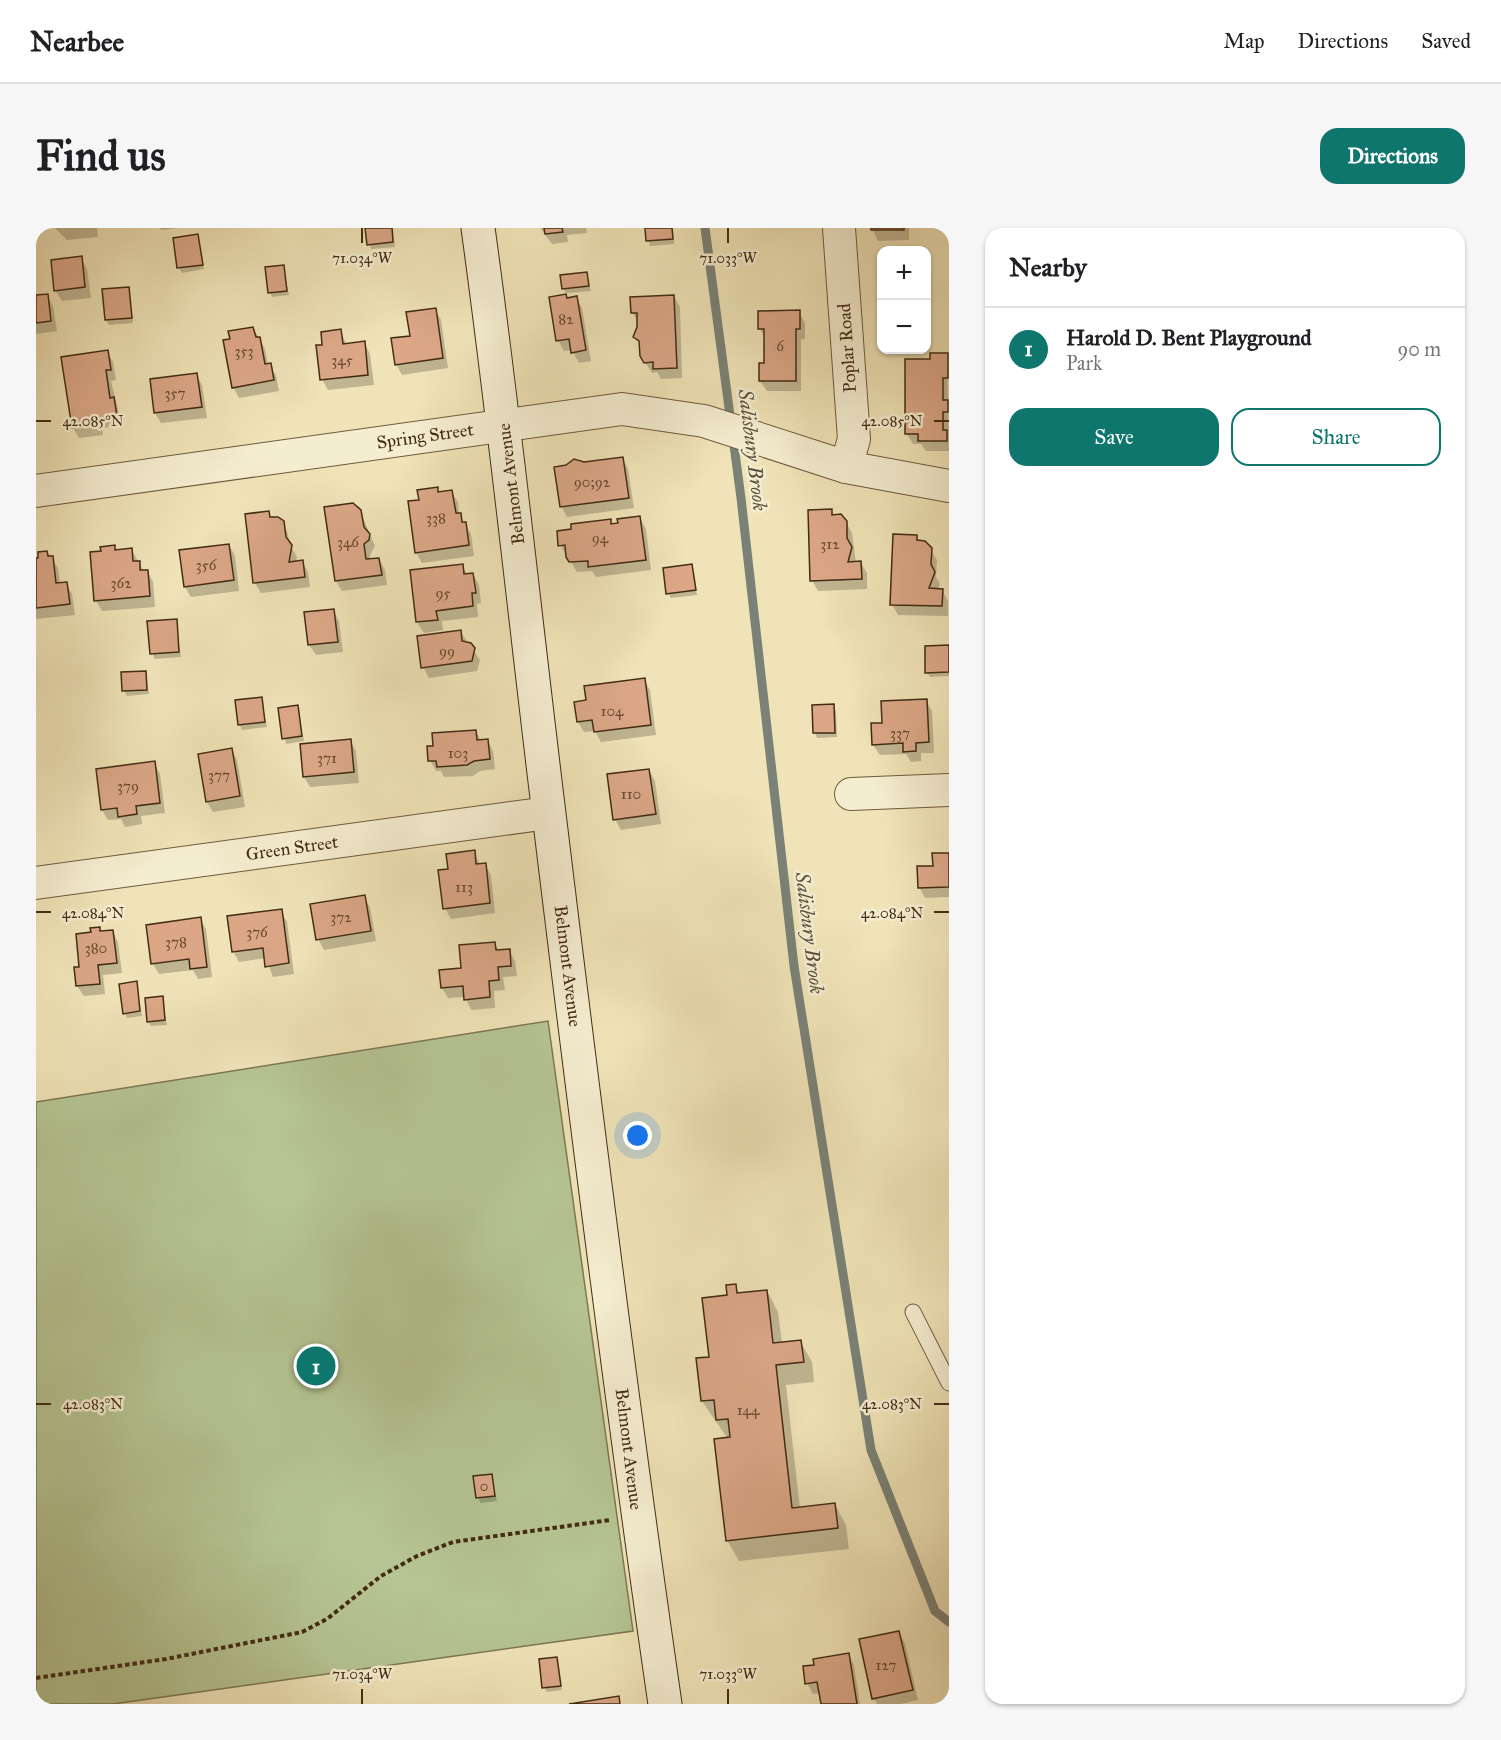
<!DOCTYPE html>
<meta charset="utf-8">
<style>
:root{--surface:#fff;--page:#f6f6f6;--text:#202124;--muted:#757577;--line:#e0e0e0;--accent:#0f766e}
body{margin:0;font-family:"IM FELL Great Primer",serif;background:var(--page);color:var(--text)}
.controls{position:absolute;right:18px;top:18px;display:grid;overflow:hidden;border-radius:12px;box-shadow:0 2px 4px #0004}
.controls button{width:54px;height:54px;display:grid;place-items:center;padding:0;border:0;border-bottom:2px solid var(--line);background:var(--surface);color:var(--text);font:30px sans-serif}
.you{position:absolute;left:602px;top:908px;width:21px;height:21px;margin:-15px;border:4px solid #fff;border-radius:50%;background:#1a73e8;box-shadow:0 0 0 9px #1a73e833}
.badge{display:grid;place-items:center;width:39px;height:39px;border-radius:50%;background:var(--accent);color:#fff;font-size:20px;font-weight:700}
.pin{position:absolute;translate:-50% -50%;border:3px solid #fff;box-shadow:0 2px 6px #0006}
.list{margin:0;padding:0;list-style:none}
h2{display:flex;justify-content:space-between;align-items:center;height:78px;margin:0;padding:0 24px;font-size:26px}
h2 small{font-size:20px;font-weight:400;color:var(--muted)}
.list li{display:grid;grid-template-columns:39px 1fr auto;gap:18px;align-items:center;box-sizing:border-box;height:84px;padding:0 24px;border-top:2px solid var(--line)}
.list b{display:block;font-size:22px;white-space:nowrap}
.list p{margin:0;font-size:20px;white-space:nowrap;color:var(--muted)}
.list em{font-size:20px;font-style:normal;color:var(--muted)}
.actions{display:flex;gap:12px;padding:18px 24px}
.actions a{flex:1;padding:14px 0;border:2px solid var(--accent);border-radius:18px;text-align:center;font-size:21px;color:var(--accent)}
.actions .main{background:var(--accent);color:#fff}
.map{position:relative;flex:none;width:913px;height:1476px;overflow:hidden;border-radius:18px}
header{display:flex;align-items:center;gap:36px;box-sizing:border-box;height:84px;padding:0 30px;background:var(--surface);border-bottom:2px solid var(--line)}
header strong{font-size:28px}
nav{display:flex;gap:33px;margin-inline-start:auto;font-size:21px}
.intro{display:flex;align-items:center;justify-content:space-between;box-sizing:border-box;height:144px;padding:0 36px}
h1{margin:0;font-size:42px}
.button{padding:15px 27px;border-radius:18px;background:var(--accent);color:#fff;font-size:21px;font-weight:700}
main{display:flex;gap:36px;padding:0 36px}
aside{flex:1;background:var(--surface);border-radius:18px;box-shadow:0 2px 4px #0004}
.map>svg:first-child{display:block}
.green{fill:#b5c492;stroke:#7c7852;stroke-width:1.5}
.shadow{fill:#0003}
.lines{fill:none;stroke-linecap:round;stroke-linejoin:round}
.stream{stroke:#7a8277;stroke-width:9}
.building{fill:#dba787;stroke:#432c13;stroke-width:1.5}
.lane-casing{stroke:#6e5a3c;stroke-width:17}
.street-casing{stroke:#6e5a3c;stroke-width:34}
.secondary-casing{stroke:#432c13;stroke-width:35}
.path{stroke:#432c13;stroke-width:4;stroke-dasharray:4.5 3;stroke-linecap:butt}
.lane{stroke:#f5edd0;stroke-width:15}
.street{stroke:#f5edd0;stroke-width:32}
.secondary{stroke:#f5edd0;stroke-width:33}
.ticks{fill:none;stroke:#432c13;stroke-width:2}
.labels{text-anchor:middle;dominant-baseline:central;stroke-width:5;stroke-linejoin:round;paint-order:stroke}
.number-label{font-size:15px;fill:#694b30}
.street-label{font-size:18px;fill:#432c13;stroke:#f5edd0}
.water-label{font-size:20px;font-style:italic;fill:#5a503d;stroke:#f5edd0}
.ticks-label{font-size:15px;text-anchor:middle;fill:#432c13;stroke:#f5edd0;stroke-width:5;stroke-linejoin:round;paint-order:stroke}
</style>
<header>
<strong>Nearbee</strong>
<nav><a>Map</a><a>Directions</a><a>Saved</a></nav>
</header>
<div class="intro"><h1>Find us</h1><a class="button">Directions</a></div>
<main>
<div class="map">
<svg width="913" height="1476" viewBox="0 0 913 1476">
<rect width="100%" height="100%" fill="#efe3b7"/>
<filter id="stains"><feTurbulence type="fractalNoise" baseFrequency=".00333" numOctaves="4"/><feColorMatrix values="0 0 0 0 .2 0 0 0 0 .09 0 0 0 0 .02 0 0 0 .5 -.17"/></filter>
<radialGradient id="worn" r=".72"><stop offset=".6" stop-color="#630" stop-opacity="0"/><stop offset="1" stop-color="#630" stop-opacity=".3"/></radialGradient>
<path class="green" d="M512 793 597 1403 77 1476H0V874Z"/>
<g class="shadow">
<path d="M19 0H65H61L62 9 31 12Z"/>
<path d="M124 0H142L125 2Z"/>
<path d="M331 0H357L359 19 335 21Z"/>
<path d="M504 0H550L551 5 531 7 532 14 516 16Z"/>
<path d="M610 0H637L638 16 614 18Z"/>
<path d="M836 0H873V12L842 13Z"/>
<path d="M161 8 168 41 146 45 143 40Z"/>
<path d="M45 30 51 41 55 70 26 73 19 62Z"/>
<path d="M247 38 253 67 236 69 234 64Z"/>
<path d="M550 45 555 63 530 65 527 60Z"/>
<path d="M93 61 97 95 73 97 70 92Z"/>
<path d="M11 67 17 78 21 103 0 106V69Z"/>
<path d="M638 68 644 79 646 150 625 151 621 144 616 145 605 128V119L599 108 603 96 596 84Z"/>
<path d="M540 70 546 80 555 133 543 135 536 122 528 123 522 112 532 72Z"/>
<path d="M399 81 405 92 412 140 366 147 360 136 376 109Z"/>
<path d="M763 84 769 95V111H765V163H731L724 153 730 137V111L724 101Z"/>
<path d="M217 100 229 121 232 137 240 147 243 163 203 170 197 159Z"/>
<path d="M304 103 311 117 328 115 334 126 338 157 292 162 286 151 288 118Z"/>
<path d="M71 123 77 134 80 152 75 153 86 198 66 200 67 207 43 210 37 200 27 130Z"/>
<path d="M911 126 913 223H890L885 216H877L870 205Z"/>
<path d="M160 146 166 157 171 190 125 195 119 185Z"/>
<path d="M586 230 592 241 598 280 531 289 525 278 531 239Z"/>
<path d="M401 261 403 266 415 264 422 274 423 287 435 306 438 328 386 335 380 324Z"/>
<path d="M795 282 799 288 810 294 816 305 820 335H825L831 345V361L782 363 776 352Z"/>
<path d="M324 283 339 318 334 327V332L343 331 349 342 351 357 306 363 300 353Z"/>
<path d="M232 285 236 291 244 292 251 303 254 317 261 329 260 334H266L272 344 274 359 225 365 219 355Z"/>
<path d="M604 290 610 301 615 342 560 349 556 343 541 344 524 317 574 292 577 297Z"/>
<path d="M880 308 884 314 894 321 901 332 900 349 904 356 902 362H906L912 373V388L862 387 856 376Z"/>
<path d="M193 317 199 328 203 363 155 369 149 359Z"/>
<path d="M78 319 81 323 96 322 108 344 111 343 117 354 119 379 66 383 60 373 56 326Z"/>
<path d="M11 324 22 340 24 356 30 355 36 366 39 387 0 391V331Z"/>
<path d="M426 338 432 347 437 346 443 357 445 375 441 376 442 389 406 393 407 402 388 405 381 394 375 344Z"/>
<path d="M655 338 661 367 635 370 632 365Z"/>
<path d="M297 382 303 393 307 424 280 427 273 417Z"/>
<path d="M140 393 145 429 118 431 113 395Z"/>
<path d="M424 403 444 432 441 443 393 450 387 439Z"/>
<path d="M913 419V448L894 449 891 444Z"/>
<path d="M109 444 113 466 91 468 88 463Z"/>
<path d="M608 452 614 462 620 507 565 514 559 503 548 504 542 494 552 473Z"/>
<path d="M225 471 231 499 206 502 204 497Z"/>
<path d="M890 472 896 483 898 525H885V533L875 534 870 526 844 527 837 517 848 496Z"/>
<path d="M797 478 800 483 801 509 781 510 779 505 778 479Z"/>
<path d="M261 479 268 513 250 516 243 482Z"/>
<path d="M440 503 445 513 451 512 457 523 459 541 444 543 437 548 408 549 405 543H400L394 532Z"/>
<path d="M314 512 320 523 323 555 274 559 268 549Z"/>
<path d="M195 521 201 532 209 579 177 584 171 574Z"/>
<path d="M118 535 124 546 129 585 105 588 106 596 89 599 85 591 72 592 66 582Z"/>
<path d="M613 542 619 553 625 596 585 602 579 591Z"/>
<path d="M438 624 444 637H449L455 647 459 685 415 691 409 680 414 642Z"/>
<path d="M913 626V669L889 670 883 659 898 639Z"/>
<path d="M328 669 334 679 340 713 288 722 282 711Z"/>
<path d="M245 683 251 694 258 746 237 749 230 730 203 734 197 723Z"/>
<path d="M164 691 170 701 176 749 162 751 157 742 123 746 117 736 112 698Z"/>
<path d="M63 701 65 704 76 703 82 714 86 745 67 747 69 766 48 768 41 758 45 740 56 706Z"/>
<path d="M459 716 463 723 473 722 479 733 481 748 467 749 469 762 458 763 459 780 435 782 429 769 412 770 406 760Z"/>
<path d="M100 755 106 788 91 790 89 785Z"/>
<path d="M126 770 131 797 115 798 112 793Z"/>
<path d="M699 1058 704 1066 731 1063 742 1084 746 1115 764 1113 776 1134 778 1154 750 1157 764 1281 799 1277 810 1297 813 1321 703 1333 691 1312 692 1211 666 1173 674 1130 693 1068Z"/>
<path d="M455 1248 461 1273 444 1275 439 1250Z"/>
<path d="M863 1404 869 1415 882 1472 865 1476H841L837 1470Z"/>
<path d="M812 1426 818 1437 824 1476H786L784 1465 777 1466 771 1455 780 1438Z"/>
<path d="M520 1430 526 1462 511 1464 508 1459Z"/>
</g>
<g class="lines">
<path class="stream" d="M669 0 705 270 758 738 835 1222 899 1383 913 1394"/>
</g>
<g class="building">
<path d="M329 0H356L357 14 331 17Z"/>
<path d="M508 0H526L527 4 509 6Z"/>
<path d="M609 0H636L637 11 610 13Z"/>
<rect x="835" y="0" width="33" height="2"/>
<path d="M162 6 167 37 141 40 137 10Z"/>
<path d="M46 28 49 59 18 63 15 32Z"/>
<path d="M248 37 251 63 232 65 229 39Z"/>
<path d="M551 44 553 58 526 61 524 47Z"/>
<path d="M93 59 96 90 69 92 66 61Z"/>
<path d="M12 66 15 93 0 95V67Z"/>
<path d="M530 66 531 70 541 68 550 122 535 125 533 111 520 113 513 69Z"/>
<path d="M638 67 641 140 617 141V134L608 135 604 128 603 113 597 109 601 99V85H595L594 69Z"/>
<path d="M400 80 407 130 359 137 355 110 374 108 370 84Z"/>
<path d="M764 82V101H760V153H723V135H728V101H722V83Z"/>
<path d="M217 99 220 109H224L229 136 235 135 238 152 196 160 187 112 194 111 192 103Z"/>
<path d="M305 101 307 116 329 113 332 147 284 152 280 117H286L285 104Z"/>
<path d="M72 122 75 142H70L74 170 78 169 81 188 61 190 62 196 36 200 25 129Z"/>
<path d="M894 125H912V150H907V172H912V184H907V202H911V213H882V206H869V131H894Z"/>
<path d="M161 145 166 179 118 185 114 151Z"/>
<path d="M587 229 593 270 524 279 518 239 530 237 538 231 548 234Z"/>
<path d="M402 259V264L416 262 420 285H425L426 294H430L433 317 379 325 372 273 383 272 381 262Z"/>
<path d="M317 275 325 282 328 299 334 306 333 312 328 316 330 331 343 330 346 347 299 353 288 279Z"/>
<path d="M796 281V287L805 286 811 293V310L816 319 812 334 825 333 826 351 774 353 772 282Z"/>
<path d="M233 283 234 289H242L248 293 250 309 256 317 253 334 267 332 269 349 217 355 209 286Z"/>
<path d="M604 288 610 332 552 339V333L533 334 530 329 529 317 522 318 521 303 535 301V296L575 291V296L582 295 581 291Z"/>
<path d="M857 306 881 307V312L889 313 896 320 895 336 899 344 893 360 907 361 906 378 854 377Z"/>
<path d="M193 316 198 352 148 359 143 322Z"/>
<path d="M79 317V322L96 320 97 333H104V342H112L114 368 58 373 54 324 65 323 64 319Z"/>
<path d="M11 323 12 328H17L20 355 31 354 34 376 0 380V330H2V324Z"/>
<path d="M427 336 428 346 437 345 440 365H436L437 378 400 383 402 392 380 394 374 342Z"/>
<path d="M656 336 660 362 630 366 627 340Z"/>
<path d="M298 381 302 414 272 417 268 384Z"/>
<path d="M141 391 143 424 114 426 111 393Z"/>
<path d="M425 402 426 413 435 415 439 420 436 433 385 440 381 408Z"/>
<path d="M913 417V444L889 445V418Z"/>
<path d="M110 443 111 462 86 463 85 444Z"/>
<path d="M609 450 615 497 558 504 556 492 541 494 538 474 550 472 548 458Z"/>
<path d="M226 469 229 494 202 497 199 472Z"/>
<path d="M891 471 893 514 880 515V523L867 524V515L836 517 835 495H846L845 473Z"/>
<path d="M798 476 799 505H777L776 477Z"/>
<path d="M262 477 266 508 246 511 242 480Z"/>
<path d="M440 502 441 512 452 511 454 531 438 533 431 537 401 539 400 533H392L391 518H397L396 505Z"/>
<path d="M315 511 318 544 267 549 264 516Z"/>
<path d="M196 520 204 568 170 574 162 526Z"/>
<path d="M119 533 124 575 100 578 101 586 82 589 81 580 65 582 60 541Z"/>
<path d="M613 541 620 586 577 592 571 546Z"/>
<path d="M439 622 440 636 450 635 454 675 407 681 402 642 412 641 410 626Z"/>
<path d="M896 625H913V659L882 660 881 638H897Z"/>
<path d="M329 667 335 703 280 712 274 676Z"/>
<path d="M246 681 253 735 229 739 227 720 196 724 191 688Z"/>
<path d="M165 689 171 739 154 741 153 731 115 736 110 697Z"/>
<path d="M64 699V703L77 702 81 735 62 737 64 756 40 758 38 739H43L40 706 55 704 54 700Z"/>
<path d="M459 714 460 722 474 721 475 738 462 739 463 752 453 753 454 769 428 772 427 758 405 760 403 742 425 740 423 717Z"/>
<path d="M101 753 104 783 87 786 83 756Z"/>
<path d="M127 768 129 792 111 794 109 770Z"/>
<path d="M700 1056 701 1065 731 1062 737 1115 765 1112 768 1134 740 1137 756 1280 799 1275 802 1300 690 1313 678 1211 694 1209 692 1191 680 1192 678 1172 665 1173 660 1130 673 1129 666 1070 691 1067 690 1057Z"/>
<path d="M456 1246 459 1268 440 1270 437 1248Z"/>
<path d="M863 1403 877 1462 836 1471 823 1411Z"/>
<path d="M813 1425 821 1476H785L781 1454 769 1456 767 1438 778 1437 777 1431Z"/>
<path d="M521 1429 525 1458 506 1460 503 1431Z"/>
<path d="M583 1468 584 1476H533Z"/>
</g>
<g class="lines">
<defs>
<path id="lane" d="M877 1084 913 1155"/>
<g id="street">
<path d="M803 0 818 211 810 239"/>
<path d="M0 263 586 181 668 193 810 239 913 258"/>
<path d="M815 566 913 562"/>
<path d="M0 655 512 585"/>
</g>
<path id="secondary" d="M442 0C469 195 489 391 513 586 549 883 586 1180 629 1476"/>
</defs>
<use href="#lane" class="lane-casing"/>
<use href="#street" class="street-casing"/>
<use href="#secondary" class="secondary-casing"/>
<path class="path" d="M0 1450 130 1431 266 1404 291 1391 345 1348 381 1328 417 1314 574 1292"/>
<use href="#lane" class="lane"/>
<use href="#street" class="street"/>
<use href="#secondary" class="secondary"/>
</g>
<path class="ticks" d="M326 0V15M692 0V15M0 193H15M898 193H913M0 684H15M898 684H913M0 1176H15M898 1176H913M326 1461V1476M692 1461V1476"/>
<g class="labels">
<g class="number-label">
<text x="530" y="91">82</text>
<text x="744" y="118">6</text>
<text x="208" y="123">353</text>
<text x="306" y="132">345</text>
<text x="139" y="165">357</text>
<text x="556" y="254">90;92</text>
<text x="400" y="290">338</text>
<text x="564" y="310">94</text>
<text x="312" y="314">346</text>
<text x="794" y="316">312</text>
<text x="170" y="337">356</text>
<text x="85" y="355">362</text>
<text x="407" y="365">95</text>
<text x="411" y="423">99</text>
<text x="576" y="483">104</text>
<text x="864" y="505">337</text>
<text x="422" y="525">103</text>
<text x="291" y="530">371</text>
<text x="183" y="547">377</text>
<text x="92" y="558">379</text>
<text x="595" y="566">110</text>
<text x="428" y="659">113</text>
<text x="305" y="689">372</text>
<text x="221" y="704">376</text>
<text x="140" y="714">378</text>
<text x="60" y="720">380</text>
<text x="712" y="1182">144</text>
<text x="448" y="1258">0</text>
<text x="850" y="1437">127</text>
</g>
<g class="street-label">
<text transform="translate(811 120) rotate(-94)">Poplar Road</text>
<text transform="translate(389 208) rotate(-8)">Spring Street</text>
<text transform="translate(475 256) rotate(-97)">Belmont Avenue</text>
<text transform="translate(256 620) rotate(-8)">Green Street</text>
<text transform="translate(532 738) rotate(83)">Belmont Avenue</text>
<text transform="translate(593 1221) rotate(83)">Belmont Avenue</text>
</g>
<g class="water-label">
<text transform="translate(717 222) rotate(83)">Salisbury Brook</text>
<text transform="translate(774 705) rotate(83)">Salisbury Brook</text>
</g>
</g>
<g class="ticks-label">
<text x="326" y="35">71.034°W</text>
<text x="692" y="35">71.033°W</text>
<text x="57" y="198">42.085°N</text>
<text x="856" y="198">42.085°N</text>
<text x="57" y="690">42.084°N</text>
<text x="856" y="690">42.084°N</text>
<text x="57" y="1181">42.083°N</text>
<text x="856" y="1181">42.083°N</text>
<text x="326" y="1451">71.034°W</text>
<text x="692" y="1451">71.033°W</text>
</g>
<rect width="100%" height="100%" filter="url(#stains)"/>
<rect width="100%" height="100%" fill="url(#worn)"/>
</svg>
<div class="controls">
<button>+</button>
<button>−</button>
</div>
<div class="you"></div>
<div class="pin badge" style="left:280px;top:1138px">1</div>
</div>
<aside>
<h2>Nearby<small></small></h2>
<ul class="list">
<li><span class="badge">1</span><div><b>Harold D. Bent Playground</b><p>Park</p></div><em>90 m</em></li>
</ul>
<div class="actions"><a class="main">Save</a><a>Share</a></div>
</aside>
</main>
